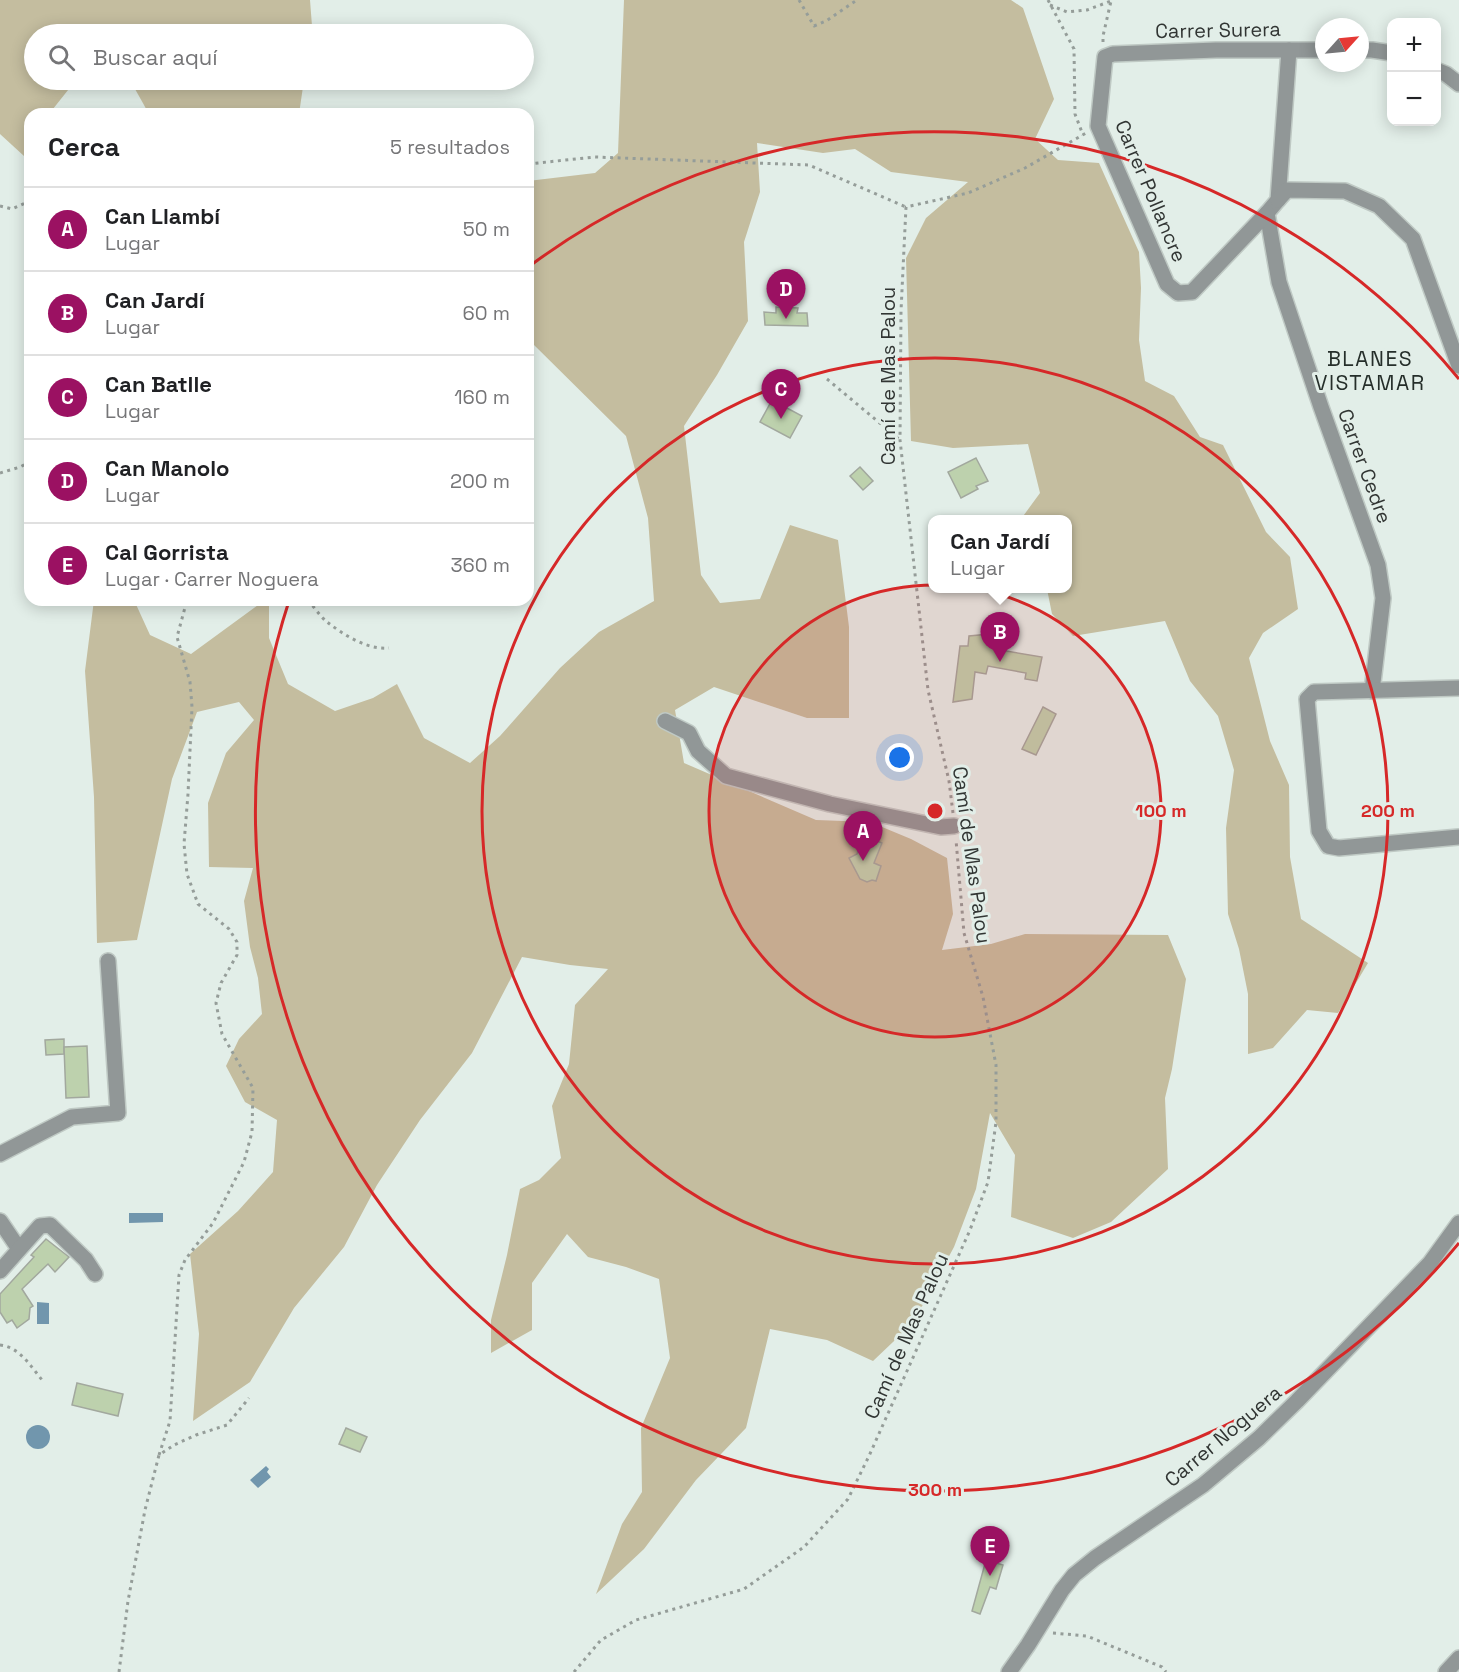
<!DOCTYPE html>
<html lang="es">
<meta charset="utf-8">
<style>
:root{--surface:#fff;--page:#f6f6f6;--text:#202124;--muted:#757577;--line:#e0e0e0;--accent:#9b1162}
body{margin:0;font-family:"Space Grotesk",sans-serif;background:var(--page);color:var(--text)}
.controls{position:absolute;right:18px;top:18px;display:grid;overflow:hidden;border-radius:12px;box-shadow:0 3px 15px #0003}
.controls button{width:54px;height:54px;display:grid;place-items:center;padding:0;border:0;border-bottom:2px solid var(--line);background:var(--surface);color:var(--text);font:30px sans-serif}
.compass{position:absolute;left:1315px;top:18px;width:54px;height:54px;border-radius:50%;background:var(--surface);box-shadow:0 3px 15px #0003;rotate:63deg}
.you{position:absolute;left:900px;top:758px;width:21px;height:21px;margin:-15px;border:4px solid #fff;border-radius:50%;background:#1a73e8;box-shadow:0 0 0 9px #1a73e833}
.badge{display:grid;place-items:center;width:39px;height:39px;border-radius:50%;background:var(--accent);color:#fff;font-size:20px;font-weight:700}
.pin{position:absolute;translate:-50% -50px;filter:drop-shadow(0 2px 3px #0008)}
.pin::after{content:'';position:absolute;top:32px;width:21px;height:18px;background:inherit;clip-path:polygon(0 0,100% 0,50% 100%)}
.popup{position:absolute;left:928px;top:515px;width:144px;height:78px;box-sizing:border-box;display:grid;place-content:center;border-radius:12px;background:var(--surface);filter:drop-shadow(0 2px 4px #0005);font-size:20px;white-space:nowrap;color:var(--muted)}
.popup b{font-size:22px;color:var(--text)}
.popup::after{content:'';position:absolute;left:50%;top:100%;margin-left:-12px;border:12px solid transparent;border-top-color:var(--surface)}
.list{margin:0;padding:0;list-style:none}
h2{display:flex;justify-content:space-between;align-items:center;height:78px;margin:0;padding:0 24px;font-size:26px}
h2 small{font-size:20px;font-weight:400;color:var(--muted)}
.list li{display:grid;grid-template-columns:39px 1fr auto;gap:18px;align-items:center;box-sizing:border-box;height:84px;padding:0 24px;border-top:2px solid var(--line)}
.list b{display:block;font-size:22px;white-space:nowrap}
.list p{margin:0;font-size:20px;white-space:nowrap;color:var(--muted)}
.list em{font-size:20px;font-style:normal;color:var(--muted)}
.icon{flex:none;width:33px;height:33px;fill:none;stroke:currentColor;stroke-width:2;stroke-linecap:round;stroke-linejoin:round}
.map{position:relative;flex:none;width:1459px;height:1672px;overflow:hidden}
.search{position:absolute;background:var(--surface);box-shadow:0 3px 15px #0003;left:24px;top:24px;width:510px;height:66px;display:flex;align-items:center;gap:15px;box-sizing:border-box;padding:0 21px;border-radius:33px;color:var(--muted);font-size:22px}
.panel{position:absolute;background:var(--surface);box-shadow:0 3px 15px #0003;left:24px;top:108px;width:510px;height:498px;border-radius:18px}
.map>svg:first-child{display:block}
.green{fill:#c4bd9f}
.water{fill:#7196ad}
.building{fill:#bdd1ad;stroke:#a2a89e;stroke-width:1.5}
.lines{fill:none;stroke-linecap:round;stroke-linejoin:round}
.minor-casing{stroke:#bfc9c4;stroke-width:18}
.path{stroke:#959d99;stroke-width:3;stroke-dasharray:3 4.5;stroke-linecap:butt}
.minor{stroke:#919797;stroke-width:15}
.ring{fill:none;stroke:#d62828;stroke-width:3}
.labels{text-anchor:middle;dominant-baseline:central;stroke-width:6;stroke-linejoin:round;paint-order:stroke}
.street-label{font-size:20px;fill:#313533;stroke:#e2eee8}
.neighbourhood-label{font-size:21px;letter-spacing:1.5px;fill:#252e2a;stroke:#e2eee8}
.centre{fill:#d62828;stroke:#e2eee8;stroke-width:3}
.ring-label{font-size:18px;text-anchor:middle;font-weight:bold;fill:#d62828;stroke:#e2eee8;stroke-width:6;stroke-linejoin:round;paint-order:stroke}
</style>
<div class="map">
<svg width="1459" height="1672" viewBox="0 0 1459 1672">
<rect width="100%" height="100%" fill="#e2eee8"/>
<g class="green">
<path d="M0 0H310L312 26 310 34H105L99 26 96 34H34V80H76L49 114H30V144L24 156 0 134Z"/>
<path d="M624 0H1011L1023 8 1054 99 1035 139 1058 160 1099 163 1139 252 1141 288 1139 340 1145 381 1174 396 1200 437 1223 445 1266 532 1290 557 1298 609 1263 633 1249 658 1270 741 1289 785 1290 857 1301 919 1368 963 1338 1013 1307 1010 1273 1048 1248 1054V994L1239 949 1228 914 1226 828 1234 770 1218 716 1190 681 1165 621 1073 636 1052 614 1047 589 1068 588V520L1021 519 1040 493 1028 444 953 448 911 441 906 258 926 218 968 182 891 172 855 149 823 153 757 143 760 192 744 242 748 321 717 375 684 426 701 575 720 603 760 599 790 525 838 540 849 627V718H807L714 687 675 710 684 763 816 820 870 822 911 839 947 858 953 914 942 950 991 944 1025 934 1168 935 1186 979 1172 1069 1165 1098 1168 1169 1111 1222 1073 1238 1011 1217 1015 1155 990 1113 976 1189 954 1247 913 1323 873 1361 827 1340 770 1329 746 1428 696 1480 644 1549 596 1594 622 1524 642 1492 641 1428 670 1358 659 1279 626 1267 588 1257 567 1234 532 1283V1330L491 1353V1320L507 1255 520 1189 539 1180 561 1158 552 1106 569 1064 575 1005 608 969 570 965 522 957 472 1053 420 1120 377 1185 344 1247 294 1308 250 1382 193 1421 199 1334 190 1254 238 1211 273 1172 277 1120 245 1102 226 1066 239 1039 262 1014 258 978 250 947 244 901 253 868 209 867 208 803 226 753 254 720 239 702 197 712 172 779 137 940 97 943 94 797 85 671 94 600H134L150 635 191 654 265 600H269V638L288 684 335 711 373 698 397 684 424 738 470 763 500 736 560 668 599 632 654 601 648 518 626 436 533 344 528 336V181L595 173 618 153Z"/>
<path d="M130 80H304L299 114H149Z"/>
</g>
<g class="water">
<path d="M129 1213H163V1222L129 1223Z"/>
<path d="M37 1302 49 1303V1324H37Z"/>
<circle cx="38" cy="1437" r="12"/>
<path d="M266 1466 269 1469 267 1472 271 1477 258 1488 250 1480Z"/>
</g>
<g class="building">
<path d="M776 307 798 308 797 313H807L808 326 765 325 764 312 776 313Z"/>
<path d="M772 400 802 416 790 438 760 422Z"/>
<path d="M976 458 988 481 976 486 978 489 961 498 948 472Z"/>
<path d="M860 467 873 481 863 490 850 476Z"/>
<path d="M1010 632 1006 651 1042 657 1037 681 1025 679 1026 673 988 666 986 674 975 672 972 699 953 702 960 646H968L969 636Z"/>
<path d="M1043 707 1056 714 1036 755 1022 749Z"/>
<path d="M863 836 882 843 874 863 881 866 876 881 872 880 867 882 860 879 849 858 857 854Z"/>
<path d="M64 1039V1054L46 1055 45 1040Z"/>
<path d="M87 1046 89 1097 66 1098 64 1047Z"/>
<path d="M46 1239 69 1257 55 1272 48 1264 22 1289 33 1306 30 1308 29 1319 17 1328 12 1320 7 1323 0 1312V1294L34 1257 31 1255Z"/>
<path d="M77 1383 123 1394 118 1416 72 1405Z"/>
<path d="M346 1428 367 1437 360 1452 339 1444Z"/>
<path d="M986 1560 1003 1565 996 1589 990 1587 980 1614 972 1611Z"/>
</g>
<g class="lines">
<defs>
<g id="minor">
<path d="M1289 50 1278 200 1267 213 1279 282 1321 407 1378 565 1383 598 1372 691"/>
<path d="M1360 50H1372L1392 53"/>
<path d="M1436 70 1446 74 1459 84"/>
<path d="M1278 200 1287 190 1345 191 1379 206 1413 239 1459 366"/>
<path d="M1267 213 1192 292 1178 293 1167 284 1098 126 1105 57 1113 54 1216 50H1324"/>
<path d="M1459 688 1314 692 1307 699 1319 831 1328 846 1339 848 1459 837"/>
<path d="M665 721 689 733 698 751 726 776 830 804 941 827 954 826"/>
<path d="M0 1154 72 1117 118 1113 108 961"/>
<path d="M0 1221 19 1249"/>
<path d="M0 1271 40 1226 50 1225 86 1260 95 1274"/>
<path d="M1009 1672 1028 1645 1062 1590 1074 1575 1095 1558 1203 1485 1259 1438 1297 1401 1430 1263 1459 1223"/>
<path d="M1446 1672 1459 1658"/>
</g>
</defs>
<use href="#minor" class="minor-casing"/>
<g class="path">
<path d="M799 0 814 26 826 21 857 0"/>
<path d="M1048 0 1074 49 1075 114 1083 135"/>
<path d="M1050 5 1067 12 1087 10 1111 1"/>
<path d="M1103 42V36L1111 1"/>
<path d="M528 164 595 157 809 165 906 207"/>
<path d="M0 206 12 209 30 201"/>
<path d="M827 379 900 440"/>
<path d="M0 473 20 467 30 462"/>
<path d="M308 600C314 607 320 616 327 622 344 635 367 650 389 648"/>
<path d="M953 813 949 781 928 690 900 440 901 311 906 207 968 193 1025 168 1086 133"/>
<path d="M0 1345C20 1347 31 1367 43 1381"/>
<path d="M159 1455 170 1421 179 1275 185 1260 213 1223 244 1162 252 1132 253 1088 222 1034 216 1003 221 983 237 955V942L229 929 198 904 187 874 184 844 188 794 192 707 190 682 177 637 187 600"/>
<path d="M1053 1633 1087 1636 1162 1667 1166 1672"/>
<path d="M119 1672 128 1601 145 1510 159 1455 174 1445 196 1435 227 1425 249 1398"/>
<path d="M574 1672 601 1640 636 1620 744 1589 804 1547 848 1499 869 1456 970 1230 988 1182 996 1122V1065L983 997 964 933 956 840"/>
</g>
<use href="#minor" class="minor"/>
</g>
<circle cx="935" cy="811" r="226" fill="#d62828" fill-opacity=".12"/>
<g class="ring">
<circle cx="935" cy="811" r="226"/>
<circle cx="935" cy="811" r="453"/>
<path d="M1459 1243A679 679 0 0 1 289 601M531 265A679 679 0 0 1 1459 379"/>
</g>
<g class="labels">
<g class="street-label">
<text transform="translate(1218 30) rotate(-1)">Carrer Surera</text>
<text transform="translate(1151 191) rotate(67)">Carrer Pollancre</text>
<text transform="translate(888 376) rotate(-90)">Camí de Mas Palou</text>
<text transform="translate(1365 466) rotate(70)">Carrer Cedre</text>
<text transform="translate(972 855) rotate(82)">Camí de Mas Palou</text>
<text transform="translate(906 1336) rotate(-66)">Camí de Mas Palou</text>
<text transform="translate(1223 1436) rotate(-40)">Carrer Noguera</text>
</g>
<g class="neighbourhood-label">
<text x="1370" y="358">BLANES<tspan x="1370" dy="24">VISTAMAR</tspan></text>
</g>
</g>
<circle cx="935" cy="811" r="9" class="centre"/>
<g class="ring-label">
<text x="1161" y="817">100 m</text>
<text x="1388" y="817">200 m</text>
<text x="935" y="1496">300 m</text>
</g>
</svg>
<div class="controls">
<button>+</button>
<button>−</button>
</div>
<svg class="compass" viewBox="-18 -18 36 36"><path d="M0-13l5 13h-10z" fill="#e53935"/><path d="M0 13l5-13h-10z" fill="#757577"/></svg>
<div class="you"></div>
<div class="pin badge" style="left:863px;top:861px">A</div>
<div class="pin badge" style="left:1000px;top:662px">B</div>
<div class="popup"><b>Can Jardí</b>Lugar</div>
<div class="pin badge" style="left:781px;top:419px">C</div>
<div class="pin badge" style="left:786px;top:319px">D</div>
<div class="pin badge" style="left:990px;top:1576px">E</div>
<div class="search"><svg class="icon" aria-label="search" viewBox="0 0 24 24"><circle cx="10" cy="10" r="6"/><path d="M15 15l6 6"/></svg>Buscar aquí</div>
<section class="panel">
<h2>Cerca<small>5 resultados</small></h2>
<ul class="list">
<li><span class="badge">A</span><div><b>Can Llambí</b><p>Lugar</p></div><em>50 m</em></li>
<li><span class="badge">B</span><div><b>Can Jardí</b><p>Lugar</p></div><em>60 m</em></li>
<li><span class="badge">C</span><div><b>Can Batlle</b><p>Lugar</p></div><em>160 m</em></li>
<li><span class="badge">D</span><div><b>Can Manolo</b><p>Lugar</p></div><em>200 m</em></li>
<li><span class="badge">E</span><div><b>Cal Gorrista</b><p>Lugar · Carrer Noguera</p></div><em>360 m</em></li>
</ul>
</section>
</div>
